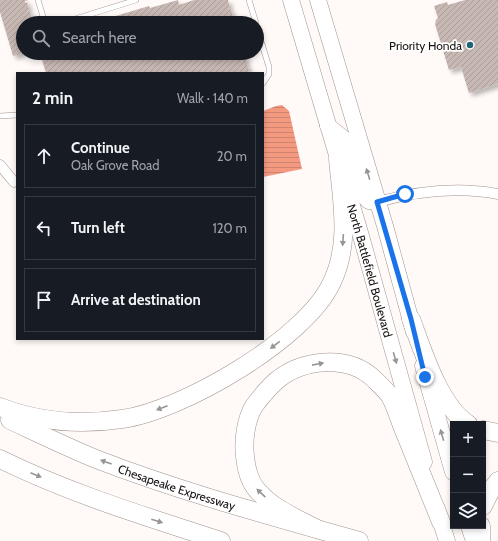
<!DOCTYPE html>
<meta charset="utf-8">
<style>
:root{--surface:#171b24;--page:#20242c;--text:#f1f3f6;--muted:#9ea1a6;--line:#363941}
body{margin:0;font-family:Cabin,sans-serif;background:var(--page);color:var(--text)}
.controls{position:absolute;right:12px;bottom:12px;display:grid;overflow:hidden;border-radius:0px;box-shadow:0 2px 6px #0003}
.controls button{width:36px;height:36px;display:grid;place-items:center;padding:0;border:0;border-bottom:1px solid var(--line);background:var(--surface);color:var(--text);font:20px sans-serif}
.stop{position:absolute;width:12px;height:12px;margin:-9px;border:3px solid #1a73e8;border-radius:50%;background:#fff}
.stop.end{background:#1a73e8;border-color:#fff;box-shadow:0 1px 4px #0008}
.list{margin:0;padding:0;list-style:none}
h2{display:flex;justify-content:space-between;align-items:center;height:52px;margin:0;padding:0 16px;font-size:17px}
h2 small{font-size:13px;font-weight:400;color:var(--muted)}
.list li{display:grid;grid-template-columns:26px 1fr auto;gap:12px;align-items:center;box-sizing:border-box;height:64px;margin:0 8px 8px;padding:0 8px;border:1px solid var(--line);border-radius:0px}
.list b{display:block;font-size:15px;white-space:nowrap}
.list p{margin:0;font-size:13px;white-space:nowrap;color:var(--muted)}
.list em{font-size:13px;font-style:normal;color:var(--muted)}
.icon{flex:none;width:22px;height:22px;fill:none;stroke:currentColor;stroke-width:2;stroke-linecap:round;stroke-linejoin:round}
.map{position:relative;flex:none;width:498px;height:541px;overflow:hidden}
.search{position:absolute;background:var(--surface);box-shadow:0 2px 6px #0003;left:16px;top:16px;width:248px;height:44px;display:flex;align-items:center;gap:10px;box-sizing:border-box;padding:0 14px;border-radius:22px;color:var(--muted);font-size:15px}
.panel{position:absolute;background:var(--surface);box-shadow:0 2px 6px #0003;left:16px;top:72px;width:248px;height:268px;border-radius:0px}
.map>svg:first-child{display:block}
.water{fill:url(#water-rules)}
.building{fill:url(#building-hatch);filter:url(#shadow)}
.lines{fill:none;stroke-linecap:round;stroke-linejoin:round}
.lane-casing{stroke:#a29490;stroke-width:6}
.street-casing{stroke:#a29490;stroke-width:11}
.primary-casing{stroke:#a29490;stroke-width:17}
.highway-casing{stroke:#a29490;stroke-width:19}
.lane{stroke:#fff;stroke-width:5}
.street{stroke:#fff;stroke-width:10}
.primary{stroke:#fff;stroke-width:16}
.highway{stroke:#fff;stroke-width:18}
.oneway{fill:#979594}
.route{stroke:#1a73e8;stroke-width:5}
.poi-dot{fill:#206676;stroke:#fff;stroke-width:1.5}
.labels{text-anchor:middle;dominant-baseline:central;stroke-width:3.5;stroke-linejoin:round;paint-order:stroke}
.poi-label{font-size:12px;fill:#181312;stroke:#fff;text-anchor:end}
.street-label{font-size:12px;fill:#181312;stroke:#fff}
</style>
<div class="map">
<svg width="498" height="541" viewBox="0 0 498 541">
<defs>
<pattern id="water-rules" width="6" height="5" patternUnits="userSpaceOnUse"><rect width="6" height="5" fill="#f39980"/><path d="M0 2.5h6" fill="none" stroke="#d0836e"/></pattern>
<pattern id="building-hatch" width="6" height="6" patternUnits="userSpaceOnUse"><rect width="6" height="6" fill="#c7b8b3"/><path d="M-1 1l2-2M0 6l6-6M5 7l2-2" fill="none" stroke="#aa9d99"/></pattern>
<filter id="shadow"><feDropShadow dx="3.5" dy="3.5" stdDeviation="2" flood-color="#0004"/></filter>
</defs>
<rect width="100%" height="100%" fill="#fff9f7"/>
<path class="water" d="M282 105 289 111 302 169 263 177V111L276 106Z"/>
<g class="building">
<path d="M0 0H29L25 1V3L27 2 29 10 27 11 28 12H30L32 19 29 20 30 21 32 20 33 23H23V52L20 53 21 54 13 56 0 12Z"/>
<path d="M178 0 179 5 194 0H228L230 8H228L229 10 231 9 233 17H231V19L233 18 235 23H100L99 21 149 6 150 8Z"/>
<path d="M465 0H498V84L469 93 461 67 449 70 435 24 436 20 438 18 434 6 447 2 448 5Z"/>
<path d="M40 53H244L249 71 244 73H84L83 72 79 73H46Z"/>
</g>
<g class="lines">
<defs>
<g id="lane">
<path d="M38 0 45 23"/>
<path d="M249 0 256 23"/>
<path d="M62 23 136 0"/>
<path d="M257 28 269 67V74L263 83"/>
<path d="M0 116 17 115"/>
</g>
<g id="street">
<path d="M0 165 14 182"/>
<path d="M377 202C417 191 457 186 498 194"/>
</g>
<g id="primary">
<path id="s1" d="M291 0 361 236 424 462"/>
<path d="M318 0 385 226 414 332"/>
<path d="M328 126 344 139 362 194 369 201 377 202"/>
<path d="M423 366 453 472"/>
<path d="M437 509 447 541"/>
<path d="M469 526 474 541"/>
</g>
<g id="highway">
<path d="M411 319C423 351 439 405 468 424"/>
<path d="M0 407C39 422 81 425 122 419 182 411 305 339 331 284 351 245 342 202 338 159"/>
<path id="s2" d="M10 420C38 433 67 447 96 459 181 492 271 516 359 541"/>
<path d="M483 430 498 433"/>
<path d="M0 459C71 494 147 517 221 541"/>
<path d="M483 506 491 490 498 481"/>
<path d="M481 526V541"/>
<path d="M317 529C296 518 272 508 257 490 249 481 246 467 245 456 243 441 246 419 254 406 260 398 268 388 276 381 302 359 348 354 374 379 379 384 386 390 390 396 396 406 400 422 405 433 417 463 429 492 441 522"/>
</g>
</defs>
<use href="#lane" class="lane-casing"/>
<use href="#street" class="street-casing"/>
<use href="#primary" class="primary-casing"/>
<use href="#highway" class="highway-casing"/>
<use href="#lane" class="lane"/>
<use href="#street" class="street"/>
<use href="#primary" class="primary"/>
<use href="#highway" class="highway"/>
</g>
<defs><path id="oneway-solid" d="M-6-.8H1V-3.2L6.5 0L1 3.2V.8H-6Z"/></defs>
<g class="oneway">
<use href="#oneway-solid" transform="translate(368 174) rotate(-107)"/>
<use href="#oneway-solid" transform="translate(343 240) rotate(94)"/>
<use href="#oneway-solid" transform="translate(275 345) rotate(143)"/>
<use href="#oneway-solid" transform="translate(395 358) rotate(74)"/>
<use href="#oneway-solid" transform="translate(318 364) rotate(-11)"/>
<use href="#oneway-solid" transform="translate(162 408) rotate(159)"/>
<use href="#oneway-solid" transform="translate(442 435) rotate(-106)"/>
<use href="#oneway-solid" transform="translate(106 462) rotate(-160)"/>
<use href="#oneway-solid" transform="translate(36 475) rotate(23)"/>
<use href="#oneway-solid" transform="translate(261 493) rotate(-137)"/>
<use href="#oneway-solid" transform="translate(157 521) rotate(18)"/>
</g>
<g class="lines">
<path class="route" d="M405 194 377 202 411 319 425 377"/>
</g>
<circle class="poi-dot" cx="470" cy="45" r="4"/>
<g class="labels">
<g class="poi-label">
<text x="462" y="45">Priority Honda</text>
</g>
<g class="street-label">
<text stroke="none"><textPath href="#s1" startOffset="282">North Battlefield Boulevard</textPath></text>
<text stroke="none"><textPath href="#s2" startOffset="180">Chesapeake Expressway</textPath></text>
</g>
</g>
</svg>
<div class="controls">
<button>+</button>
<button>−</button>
<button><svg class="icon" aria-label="layers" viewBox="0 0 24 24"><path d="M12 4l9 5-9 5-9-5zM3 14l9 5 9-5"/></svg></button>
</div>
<div class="stop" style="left:405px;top:194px"></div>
<div class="stop end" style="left:425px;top:377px"></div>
<div class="search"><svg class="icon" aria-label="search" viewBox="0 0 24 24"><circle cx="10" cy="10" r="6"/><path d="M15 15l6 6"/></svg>Search here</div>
<section class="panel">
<h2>2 min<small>Walk · 140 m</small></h2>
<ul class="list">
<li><svg class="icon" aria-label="ahead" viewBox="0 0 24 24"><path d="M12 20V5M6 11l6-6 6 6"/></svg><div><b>Continue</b><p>Oak Grove Road</p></div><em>20 m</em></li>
<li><svg class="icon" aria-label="left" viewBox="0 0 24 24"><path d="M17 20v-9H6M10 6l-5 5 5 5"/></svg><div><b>Turn left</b></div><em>120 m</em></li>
<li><svg class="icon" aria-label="arrive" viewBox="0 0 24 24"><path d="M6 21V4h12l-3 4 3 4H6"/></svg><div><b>Arrive at destination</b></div></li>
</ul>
</section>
</div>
